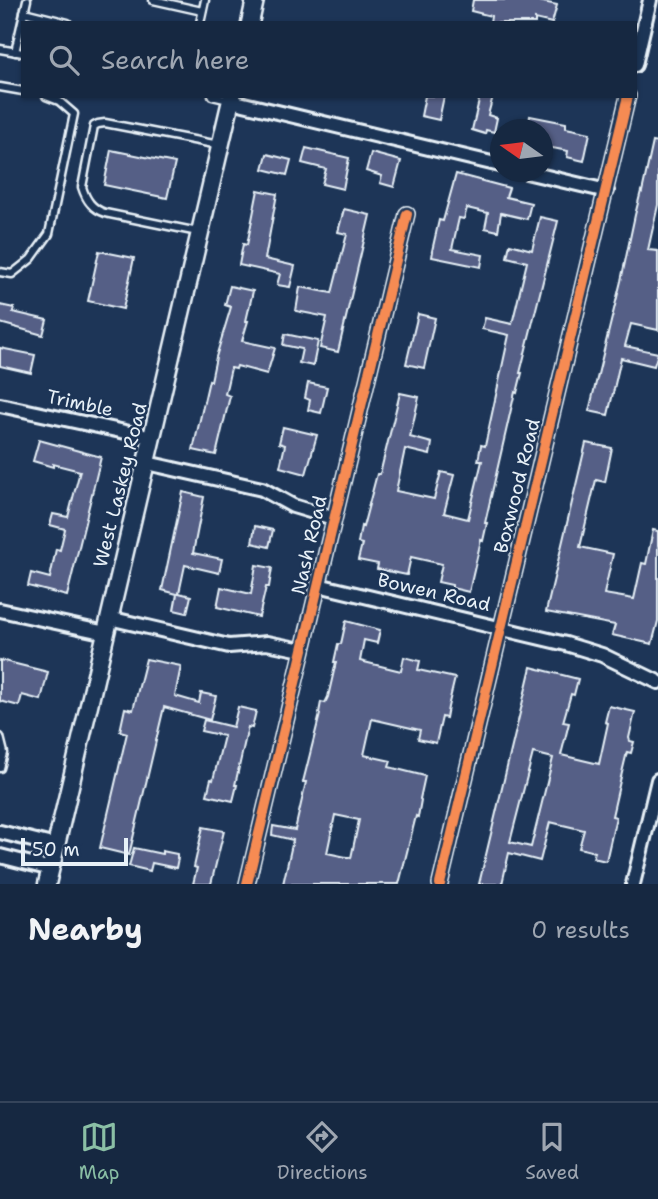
<!DOCTYPE html>
<style>
:root{--surface:#162841;--page:#23344c;--text:#f1f3f6;--muted:#9ea6b1;--line:#35445a;--accent:#8abfa5}
body{margin:0;font-family:"Shantell Sans",sans-serif;background:var(--page);color:var(--text)}
.compass{position:absolute;left:490px;top:119px;width:63px;height:63px;border-radius:50%;background:var(--surface);box-shadow:0 2px 5px #0004;rotate:284deg}
.scale{position:absolute;left:21px;bottom:18px;width:107px;box-sizing:border-box;padding-left:7px;border:4px solid #e8f1f8;border-top:0;font-size:19px;line-height:24px;white-space:nowrap;color:#e8f1f8;-webkit-text-stroke:5px #1d3557;paint-order:stroke}
.list{margin:0;padding:0;list-style:none}
h2{display:flex;justify-content:space-between;align-items:center;height:91px;margin:0;padding:0 28px;font-size:30px}
h2 small{font-size:23px;font-weight:400;color:var(--muted)}
.icon{flex:none;width:38px;height:38px;fill:none;stroke:currentColor;stroke-width:2;stroke-linecap:round;stroke-linejoin:round}
.map{position:relative;flex:none;width:658px;height:884px;overflow:hidden}
.search{position:absolute;background:var(--surface);box-shadow:0 2px 5px #0004;left:21px;right:21px;top:21px;height:77px;display:flex;align-items:center;gap:18px;box-sizing:border-box;padding:0 24px;border-radius:0px;color:var(--muted);font-size:26px}
.sheet{height:217px;background:var(--surface)}
nav{display:flex;justify-content:space-around;align-items:center;box-sizing:border-box;height:98px;border-top:2px solid var(--line);background:var(--surface);font-size:19px;color:var(--muted)}
nav a{display:grid;justify-items:center;gap:4px}
nav .on{color:var(--accent)}
.map>svg:first-child{display:block}
.building{fill:#545f86;stroke:#e8f1f8;stroke-width:2;fill-rule:evenodd}
.lines{fill:none;stroke-linecap:round;stroke-linejoin:round}
.lane-casing{stroke:#e8f1f8;stroke-width:11}
.street-casing{stroke:#e8f1f8;stroke-width:18}
.secondary-casing{stroke:#e8f1f8;stroke-width:21}
.lane{stroke:#1d3557;stroke-width:6}
.street{stroke:#1d3557;stroke-width:12}
.secondary{stroke:#1d3557;stroke-width:16}
.cycleway-casing{stroke:#1d3557;stroke-width:15}
.cycleway{stroke:#f68b52;stroke-width:10}
.labels{text-anchor:middle;dominant-baseline:central;stroke-width:5;stroke-linejoin:round;paint-order:stroke}
.street-label{font-size:19px;fill:#e8f1f8;stroke:#1d3557}
</style>
<div class="map">
<svg width="658" height="884" viewBox="0 0 658 884">
<rect width="100%" height="100%" fill="#1d3557"/>
<filter id="ink" filterUnits="userSpaceOnUse"><feTurbulence type="fractalNoise" baseFrequency=".0143" numOctaves="2"/><feDisplacementMap in="SourceGraphic" scale="14" xChannelSelector="R" yChannelSelector="G"/><feConvolveMatrix kernelMatrix="1 2 1 2 8 2 1 2 1" color-interpolation-filters="sRGB"/></filter>
<g filter="url(#ink)">
<g class="building">
<path d="M473 0H534L557 5 552 23 535 19V23H490L491 16 471 11Z"/>
<path d="M425 96H444L439 120 421 116Z"/>
<path d="M480 96H493L488 115 497 118 494 132 486 130 485 134 472 130Z"/>
<path d="M530 116 566 123V128L590 133 584 161 567 157 568 151 542 146V130H527Z"/>
<path d="M653 142 658 143V205L648 250 658 251V330L631 324 625 346 658 353 654 366 621 358 608 415 589 411 621 281 635 215 641 191 642 192Z"/>
<path d="M306 148 349 158 343 189 322 184 326 169 302 163Z"/>
<path d="M111 150 175 163 167 198 104 185Z"/>
<path d="M371 153 401 161 394 187 380 183 382 176 366 171Z"/>
<path d="M267 154 291 160 287 175 263 169Z"/>
<path d="M456 174 509 188 506 197 531 203 527 219 501 213 498 231 485 228 488 213 467 208 464 219 459 218 452 249 483 255 481 267 432 257 433 251H432L439 220 443 221Z"/>
<path d="M258 190 277 194 265 259 295 266 290 287 277 285 280 274 239 265 243 244 247 245Z"/>
<path d="M344 209 370 215 338 352 320 348 327 317 296 311 300 287 332 293 347 234 338 232Z"/>
<path d="M540 217 558 221 520 373H522L517 393 515 392 485 523H487L483 541 481 540 469 592 452 588V585L438 582 442 564 411 557 407 575 377 569 378 564 358 560 362 544 358 543 361 526 363 527 377 474H380L400 393 419 397 410 437 432 443 430 455 405 449 396 491 434 499 441 472 454 475 444 513 468 519 482 461H478L481 445 485 446 509 335 482 329 485 318 512 324 527 262 507 257 510 244 532 250Z"/>
<path d="M99 251 134 258 123 309 88 301Z"/>
<path d="M230 286 253 291 246 321H248L242 341 275 348 267 374 237 366 236 369 231 368 225 394 230 396 216 455 193 450 209 380 211 381 216 357 231 307 225 305Z"/>
<path d="M0 305 14 308 13 312 47 320 43 335 0 323Z"/>
<path d="M418 314 435 318 424 368 406 364Z"/>
<path d="M285 334 318 341 313 366 299 363 302 349 283 345Z"/>
<path d="M0 348 35 355 31 373 0 366Z"/>
<path d="M308 383 327 387 321 413 308 410 310 400 305 398Z"/>
<path d="M283 427 317 435 306 474 280 467 285 445 279 443Z"/>
<path d="M39 440 101 457 67 596 28 586 31 573 50 578 56 549 60 550 65 529 50 525 53 514 68 517 80 471 53 464V467L33 461Z"/>
<path d="M586 443 612 448 605 482 596 480 580 547 613 554 604 594 634 599 642 563 646 564 653 530 658 531V621L652 644 612 635 615 625 546 612Z"/>
<path d="M183 492 204 497 193 553 222 559 219 573 185 565 179 593 191 596 187 613 174 610 177 594 162 590Z"/>
<path d="M255 526 273 530 269 547 252 543Z"/>
<path d="M256 565 272 568 269 587H266L259 617 217 607 221 587 251 594Z"/>
<path d="M346 621 380 630 377 643 364 640 360 661 401 671 404 657 420 661 418 670 455 678 448 707 446 718 442 717 436 743 418 739 420 730 372 719 364 755 391 761 389 767 425 776 420 799 421 800 418 817 416 816 399 884H283L293 840 272 835 273 826 295 830 306 782H303L320 714 319 713 321 702 325 703 328 697 336 662H334L338 644H341ZM335 815 359 820 351 858 327 853Z"/>
<path d="M146 659 181 666 175 696 199 703 201 693 216 696 210 720 164 707 129 855 100 848 127 733 120 731 125 708 133 710Z"/>
<path d="M0 660 48 672 41 700 22 695 19 706 0 701Z"/>
<path d="M531 667 578 679 574 695 571 694 563 722 569 723 561 755 599 764 608 723 605 722 609 706 635 712 629 738 630 741 634 742 631 753 627 752 620 781 612 816 616 817 606 861 593 858 595 852 579 848 584 830 550 822 540 861 509 853 502 884H479ZM533 753 553 758 531 847 510 842Z"/>
<path d="M238 707 256 711 252 728 248 727 235 785H237L233 801 207 795 211 779 213 780 224 736 201 731 204 720 233 727Z"/>
<path d="M203 827 224 831 211 884H193L197 868 194 867Z"/>
<path d="M134 848 162 854V851L177 854V858H178L176 868 152 863 150 871 129 866Z"/>
</g>
<g class="lines">
<defs>
<g id="lane">
<path d="M153 0 202 11"/>
<path d="M24 12 68 23"/>
<path d="M200 23 205 0"/>
<path d="M0 49 23 53"/>
<path d="M15 52 27 0"/>
<path d="M0 87 23 91"/>
<path d="M212 96 229 100"/>
<path d="M198 232 105 213C92 209 86 200 82 187L94 126 98 124 105 123 219 145"/>
<path d="M0 272 12 274 31 259 49 234 74 114 59 101 46 96"/>
<path d="M0 737 4 753 0 768"/>
</g>
<g id="street">
<path d="M635 65 650 0"/>
<path d="M231 101 500 165"/>
<path d="M526 172 607 191"/>
<path d="M0 405 153 438"/>
<path d="M147 463 262 489 293 506 333 518"/>
<path d="M318 585 566 644 602 655 658 682"/>
<path d="M0 610 106 633"/>
<path d="M109 618 229 646 267 643 302 650"/>
<path d="M0 832 56 846"/>
<path d="M0 856 51 869"/>
<path d="M247 884 407 214"/>
<path d="M440 884 628 96"/>
<path d="M633 884 658 780"/>
</g>
<g id="secondary">
<path d="M250 23 255 0"/>
<path d="M47 884 232 96"/>
</g>
</defs>
<use href="#lane" class="lane-casing"/>
<use href="#street" class="street-casing"/>
<use href="#secondary" class="secondary-casing"/>
<use href="#lane" class="lane"/>
<use href="#street" class="street"/>
<use href="#secondary" class="secondary"/>
<defs>
<g id="cycleway">
<path d="M247 884 407 214"/>
<path d="M440 884 628 96"/>
</g>
</defs>
<use href="#cycleway" class="cycleway-casing"/>
<use href="#cycleway" class="cycleway"/>
</g>
</g>
<g class="labels">
<g class="street-label">
<text transform="translate(80 403) rotate(12)">Trimble</text>
<text transform="translate(120 485) rotate(-76)">West Laskey Road</text>
<text transform="translate(517 486) rotate(-76)">Boxwood Road</text>
<text transform="translate(309 545) rotate(-77)">Nash Road</text>
<text transform="translate(434 592) rotate(13)">Bowen Road</text>
</g>
</g>
</svg>
<svg class="compass" viewBox="-18 -18 36 36"><path d="M0-13l5 13h-10z" fill="#e53935"/><path d="M0 13l5-13h-10z" fill="#9ea6b1"/></svg>
<div class="scale">50 m</div>
<div class="search"><svg class="icon" aria-label="search" viewBox="0 0 24 24"><circle cx="10" cy="10" r="6"/><path d="M15 15l6 6"/></svg>Search here</div>
</div>
<section class="sheet">
<h2>Nearby<small>0 results</small></h2>
<ul class="list">
</ul>
</section>
<nav>
<a class="on"><svg class="icon" aria-label="map" viewBox="0 0 24 24"><path d="M3 6l6-2 6 2 6-2v14l-6 2-6-2-6 2zM9 4v14M15 6v14"/></svg>Map</a>
<a><svg class="icon" aria-label="directions" viewBox="0 0 24 24"><path d="M12 3l9 9-9 9-9-9zM9 14v-3h6M13 9l2 2-2 2"/></svg>Directions</a>
<a><svg class="icon" aria-label="saved" viewBox="0 0 24 24"><path d="M7 4h10v16l-5-4-5 4z"/></svg>Saved</a>
</nav>
